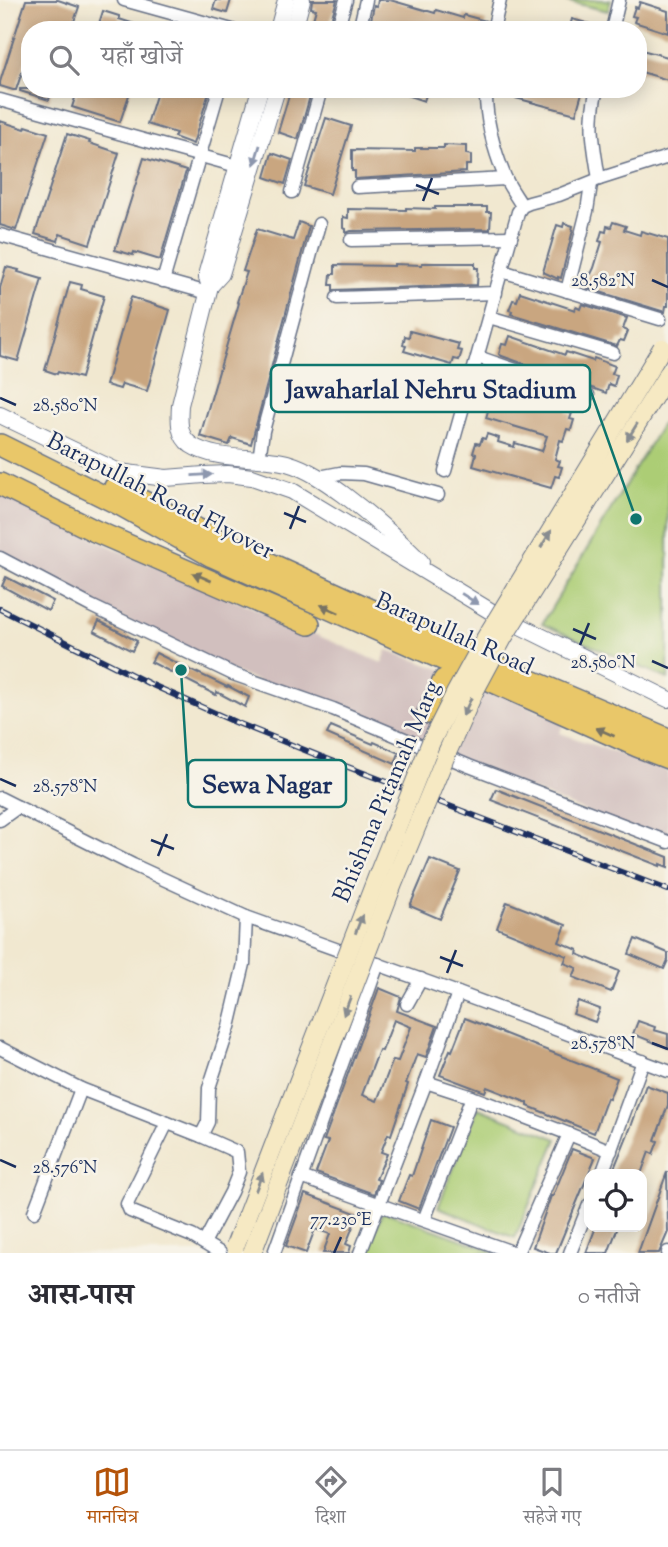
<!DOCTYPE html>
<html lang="hi">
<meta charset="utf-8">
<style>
:root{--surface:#fff;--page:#f2f2f3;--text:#2b2b33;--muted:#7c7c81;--line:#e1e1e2;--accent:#b45309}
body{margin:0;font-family:"Sorts Mill Goudy","Noto Serif Devanagari",serif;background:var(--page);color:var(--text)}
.controls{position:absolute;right:21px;bottom:21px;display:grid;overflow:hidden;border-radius:14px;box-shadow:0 4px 18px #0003}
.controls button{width:63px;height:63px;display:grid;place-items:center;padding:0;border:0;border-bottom:2px solid var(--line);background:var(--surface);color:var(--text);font:35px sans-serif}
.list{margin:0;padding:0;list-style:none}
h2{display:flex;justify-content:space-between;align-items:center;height:91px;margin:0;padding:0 28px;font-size:30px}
h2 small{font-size:23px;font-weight:400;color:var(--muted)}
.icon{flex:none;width:38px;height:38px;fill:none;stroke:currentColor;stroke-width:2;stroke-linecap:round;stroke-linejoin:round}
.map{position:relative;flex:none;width:668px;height:1253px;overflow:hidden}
.search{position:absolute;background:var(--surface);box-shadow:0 4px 18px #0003;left:21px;right:21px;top:21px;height:77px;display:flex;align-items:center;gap:18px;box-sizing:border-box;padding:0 24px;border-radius:28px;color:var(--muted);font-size:26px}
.sheet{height:196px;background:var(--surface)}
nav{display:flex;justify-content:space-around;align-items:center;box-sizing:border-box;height:98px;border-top:2px solid var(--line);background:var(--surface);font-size:19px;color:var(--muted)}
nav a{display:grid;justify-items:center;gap:4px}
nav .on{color:var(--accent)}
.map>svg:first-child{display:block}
.industrial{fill:#d1bfbe}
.green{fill:#accd75;stroke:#647e6a;stroke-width:2}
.building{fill:#c9a680;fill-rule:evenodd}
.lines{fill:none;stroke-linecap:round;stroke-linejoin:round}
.minor-casing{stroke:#667086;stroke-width:15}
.tertiary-casing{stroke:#667086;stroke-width:18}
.trunk-casing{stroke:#667086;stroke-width:24}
.minor{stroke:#fff;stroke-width:12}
.tertiary{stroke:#fff;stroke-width:16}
.trunk{stroke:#e9c769;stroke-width:21}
.rail-casing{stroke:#1b2f5e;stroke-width:6}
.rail{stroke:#f7f3e8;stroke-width:3.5;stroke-dasharray:10;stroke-linecap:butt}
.secondary-bridge-casing{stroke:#667086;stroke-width:20;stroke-linecap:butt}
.secondary-bridge{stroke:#f6e9c3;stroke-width:18}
.oneway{fill:#8d97ae}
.oneway2{fill:#888c90}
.oneway3{fill:#787363}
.ticks{fill:none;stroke:#1b2f5e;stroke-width:2.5}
.labels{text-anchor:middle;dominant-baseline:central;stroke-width:5;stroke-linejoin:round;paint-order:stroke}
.street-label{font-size:24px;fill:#1b2f5e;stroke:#f7f3e8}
.ticks-label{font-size:18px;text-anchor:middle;fill:#1b2f5e;stroke:#f7f3e8;stroke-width:5;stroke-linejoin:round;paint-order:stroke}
.leader{fill:none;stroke:#0f766e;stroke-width:2.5}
.callout-dot{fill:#0f766e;stroke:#f7f3e8;stroke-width:2.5}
.callout{fill:#f7f3e8;stroke:#0f766e;stroke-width:2.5}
.callout-label{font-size:26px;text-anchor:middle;font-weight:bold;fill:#1b2f5e}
</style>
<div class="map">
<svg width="668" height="1253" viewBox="0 0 668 1253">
<rect width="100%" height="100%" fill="#f7f3e8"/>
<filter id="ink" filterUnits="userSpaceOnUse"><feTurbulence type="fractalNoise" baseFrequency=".0143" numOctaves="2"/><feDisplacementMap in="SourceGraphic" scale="14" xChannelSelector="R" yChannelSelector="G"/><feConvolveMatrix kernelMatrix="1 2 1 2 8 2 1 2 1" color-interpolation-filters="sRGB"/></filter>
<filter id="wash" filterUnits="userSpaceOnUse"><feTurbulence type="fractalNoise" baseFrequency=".00686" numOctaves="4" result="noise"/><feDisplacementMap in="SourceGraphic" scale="28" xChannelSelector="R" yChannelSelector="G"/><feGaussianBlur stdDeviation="1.57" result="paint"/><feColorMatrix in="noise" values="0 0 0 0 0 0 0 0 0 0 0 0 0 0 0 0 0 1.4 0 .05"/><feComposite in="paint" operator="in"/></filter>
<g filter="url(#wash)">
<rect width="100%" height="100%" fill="#f1e8d0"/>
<path class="industrial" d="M0 491 118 550 382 663 387 650 443 670 564 721 560 733 668 771V844L219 666 0 558Z"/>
<g class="green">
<path d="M561 0H611L608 11Z"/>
<path d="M668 414V679L542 624Z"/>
<path d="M478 1108 557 1139 515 1238 438 1207Z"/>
<path d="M383 1211 499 1253H366Z"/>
</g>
<g id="blocks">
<g class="building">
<path d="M26 0H58L79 7 71 30H30V48L16 90H13L0 86V82Z"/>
<path d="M216 0H231L227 13 213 9Z"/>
<path d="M312 0H337L328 30H310L316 9 311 8Z"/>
<path d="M378 0H390L435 13 436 10 463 18 464 15 486 21 483 30H390L382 28 380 23 371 20 374 5 377 6Z"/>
<path d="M640 2 668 11V33L634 22 636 17 632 16 635 7 638 8Z"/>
<path d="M103 11 119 16V19L147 28V30H97Z"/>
<path d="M572 19 601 27V30H569Z"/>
<path d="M638 49 668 57V80L638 71Z"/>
<path d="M20 89H52L49 100 20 91Z"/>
<path d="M78 89H131L120 122 72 107Z"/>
<path d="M158 89H210L193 144 174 137 176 133 147 124Z"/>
<path d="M291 89H312L298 139 278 132Z"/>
<path d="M395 89H428L424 101 394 91Z"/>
<path d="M514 89H583L576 114 512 97Z"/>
<path d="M326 118 351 126 330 194 304 186Z"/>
<path d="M0 121 25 129 26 126 48 133 16 230 0 225Z"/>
<path d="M67 134 90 141 89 143 119 153 90 244 60 234 58 241 35 234Z"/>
<path d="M444 145 466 146V154L471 155V165H466V172L355 179V171H352V150L415 151V148H444Z"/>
<path d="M272 153 292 160 285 184 265 177Z"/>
<path d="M144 158 186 171 160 260 134 252 133 255 115 250Z"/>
<path d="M435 207H487V212H491L490 229 351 231 346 233V229L343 228V217L348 218V209L406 210V208L435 209Z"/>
<path d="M299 222 309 226 251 444 232 438 229 445 200 436 239 303 237 302 247 272 243 271 257 229 293 240Z"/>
<path d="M613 222 626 226 624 230 640 235 641 231 668 239V306H666L665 312 587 288 588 284 585 283 588 273 591 274 594 268 602 242 599 241 602 231 606 232 607 226 611 227Z"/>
<path d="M564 223 573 226 572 230H573L561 278 558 277V279L543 272 557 225 563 227Z"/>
<path d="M422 263H475V268H478L477 285 333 290V285H330L331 274H335V265L394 266V264L422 265Z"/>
<path d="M6 267 19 270 18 272 42 279 18 361 0 356V288Z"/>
<path d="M70 282 82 285 81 289 104 296 81 378 58 372 57 374 45 370Z"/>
<path d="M520 292 575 310 576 307 580 309 582 304 627 318 623 329 628 331 624 341 620 340 617 346 511 314 512 311 509 310 513 300 517 301Z"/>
<path d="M131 297 170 310 147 391 122 384 120 389 106 385Z"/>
<path d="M410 331 459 344 457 350 462 351 459 360 454 359 452 365 404 351 406 346 403 345 405 336 409 337Z"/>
<path d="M510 336 565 355 566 352 593 361 594 358 615 366 612 374 617 375 614 386 609 384 606 393 502 356 499 354 502 344 507 345Z"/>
<path d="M499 387 512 390 511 395 527 399 528 396 568 407 567 412 572 413 570 419 574 420 571 430 567 429 563 441 560 440 555 459 560 461 558 466 562 467 559 477 555 476 551 488 473 466 476 454 473 453 476 443 480 444 482 438 485 439 487 434 499 438 498 442 514 447 515 443 542 451 547 436 486 418 489 407 485 406 488 396 492 397 494 391 498 392Z"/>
<path d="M6 577 53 601 48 611 2 586Z"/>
<path d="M99 621 137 641 132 651 94 631Z"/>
<path d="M156 653 198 674V673L227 687 228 686 249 697 245 707 217 692 216 695 151 662Z"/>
<path d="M331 726 373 744 374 742 399 753 395 764 327 734Z"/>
<path d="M496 789 668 857V867L660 864V866L491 800Z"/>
<path d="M430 859 460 871 440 919 410 906Z"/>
<path d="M507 902 566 925 559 942 578 950 577 954 619 971 611 992 573 977 577 968 564 963 567 956 497 928Z"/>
<path d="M635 939 668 953V960L664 969 629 954Z"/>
<path d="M379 988 401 997 397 1011 437 1026 426 1057 417 1054 406 1083 408 1084 391 1135 388 1134 381 1152 387 1154 376 1179 379 1180 374 1194 316 1173 328 1141 324 1140ZM394 1020 411 1027 398 1061 393 1060 377 1101 362 1095 379 1050 382 1051Z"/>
<path d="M578 1001 600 1009 595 1022 573 1014Z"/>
<path d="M465 1018 617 1078 609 1099 607 1098 594 1133 528 1106V1103L487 1087 485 1092 440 1075 450 1050 452 1051Z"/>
<path d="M638 1021 655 1027 654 1030 668 1034V1048L633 1034Z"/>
<path d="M646 1085 668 1093V1105L655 1140 658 1141 653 1154 649 1152 641 1174H623L613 1171 632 1124Z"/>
<path d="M431 1120 450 1127 419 1209 399 1201 409 1175 412 1176Z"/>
<path d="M572 1149 595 1158 556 1253H550L533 1247 551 1196H553Z"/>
<path d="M667 1172 668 1232 659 1253H638Z"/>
<path d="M305 1194 358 1214 346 1244 351 1246 349 1253H323L330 1234 315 1229 306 1253 286 1246Z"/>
<path d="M596 1227H618L608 1253H586Z"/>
</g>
</g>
</g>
<g filter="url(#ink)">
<use href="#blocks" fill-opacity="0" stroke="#667086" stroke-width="2"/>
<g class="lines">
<defs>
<g id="minor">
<path d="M124 0 232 30"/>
<path d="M366 0 361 22 367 28 374 30"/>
<path d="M337 30 346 0"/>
<path d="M493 30 500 0"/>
<path d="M612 30 619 0"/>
<path d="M486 89C485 118 494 150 505 177 509 187 517 197 522 206"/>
<path d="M597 89C588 122 594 147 599 179"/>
<path d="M0 100 237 166"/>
<path d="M357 187 506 179"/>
<path d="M292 192 321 89"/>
<path d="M0 235 208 293"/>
<path d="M351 240 511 237"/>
<path d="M502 271 660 319"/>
<path d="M163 281 219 89"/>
<path d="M567 291 587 211 591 184"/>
<path d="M337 298 496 293"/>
<path d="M489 317 613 353"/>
<path d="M478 357 588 395"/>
<path d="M259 460 263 431 319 224"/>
<path d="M445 471 518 212 522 206 529 203 559 195 599 179 668 157"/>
<path d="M319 477 340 473 364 474 438 495"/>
<path d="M0 558 91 606 233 674 333 709 469 766 668 842"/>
<path d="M0 798 133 865 246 917 458 993 668 1071"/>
<path d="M0 820 18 807"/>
<path d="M407 1004 421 979"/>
<path d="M0 1048 81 1089 201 1136 237 1152 239 1172 231 1192 204 1243"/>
<path d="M426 1082 472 1097"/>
<path d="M167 1123 127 1204 130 1211 192 1236 220 1253"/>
<path d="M569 1134 611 1151"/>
<path d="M201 1136 208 1122 209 1088 229 1027 244 964 246 917"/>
<path d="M602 1174 643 1061"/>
<path d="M301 1177 515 1253"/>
<path d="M34 1212 81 1089"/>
<path d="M424 1220 472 1097 569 1134 517 1253"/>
<path d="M274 1253 378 964"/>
<path d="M360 1253 426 1082 458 993"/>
<path d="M570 1253 589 1205"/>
<path d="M668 1253V1252"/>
</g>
<g id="tertiary">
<path d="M278 30 286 0"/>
<path d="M294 30 302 0"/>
<path d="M260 89 207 272V278L210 286 180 405C179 420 178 436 191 445 217 462 258 455 287 463 308 469 325 481 343 494 371 515 396 537 421 562"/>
<path d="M210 286 221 274 277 89"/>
<path d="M0 415 119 472 166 478 204 475 228 474 252 477 292 491 492 612 668 699"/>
</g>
<g id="trunk">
<path d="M0 445 121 505 212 556 637 746 668 758"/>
<path d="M0 484 95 531 309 624"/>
<path d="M115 487 218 540 452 647 668 739"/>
<path d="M428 713 444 680"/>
</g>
</defs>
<use href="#minor" class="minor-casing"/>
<use href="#tertiary" class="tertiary-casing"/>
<use href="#trunk" class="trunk-casing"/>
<use href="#minor" class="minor"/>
<use href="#tertiary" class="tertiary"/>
<use href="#trunk" class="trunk"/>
<defs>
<path id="rail" d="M0 609 150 684 235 722 322 757 668 890"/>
</defs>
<use href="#rail" class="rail-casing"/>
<use href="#rail" class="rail"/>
<defs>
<g id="secondary-bridge">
<path d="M235 1246 379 872 431 742 456 692 485 639 662 348"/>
<path d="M252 1253 393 884 446 755 474 692 503 638 668 374"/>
</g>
</defs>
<use href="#secondary-bridge" class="secondary-bridge-casing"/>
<use href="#secondary-bridge" class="secondary-bridge"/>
</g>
<defs><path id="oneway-solid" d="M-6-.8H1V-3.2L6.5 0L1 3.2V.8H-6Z" transform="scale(1.75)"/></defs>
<g class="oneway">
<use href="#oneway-solid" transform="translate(257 155) rotate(107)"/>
<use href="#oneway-solid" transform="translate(202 475) rotate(-3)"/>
<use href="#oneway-solid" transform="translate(470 599) rotate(32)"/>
</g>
<g class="oneway2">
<use href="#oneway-solid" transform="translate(632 432) rotate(122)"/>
<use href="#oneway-solid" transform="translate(546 539) rotate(-58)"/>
<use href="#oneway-solid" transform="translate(467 707) rotate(115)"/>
<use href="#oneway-solid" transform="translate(359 924) rotate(-69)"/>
<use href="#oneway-solid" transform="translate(347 1006) rotate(111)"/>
<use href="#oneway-solid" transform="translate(259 1182) rotate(-69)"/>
</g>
<g class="oneway3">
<use href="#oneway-solid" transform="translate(202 577) rotate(-157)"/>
<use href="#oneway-solid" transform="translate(330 609) rotate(-156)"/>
<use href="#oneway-solid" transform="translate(605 732) rotate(-156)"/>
</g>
</g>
<path class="ticks" d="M416 185 439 194M423 201 432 178M652 280 668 287M0 398 16 405M284 513 306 522M290 529 299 506M573 629 596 639M580 645 589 623M652 661 668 668M0 779 16 786M151 840 174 849M158 856 167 834M440 957 463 966M447 973 456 950M652 1043 668 1049M0 1160 16 1167M334 1253 341 1237"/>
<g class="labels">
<g class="street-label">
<text transform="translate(160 497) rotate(27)">Barapullah Road Flyover</text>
<text transform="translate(454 635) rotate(24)">Barapullah Road</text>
<text transform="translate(388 792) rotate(-67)">Bhishma Pitamah Marg</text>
</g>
</g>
<g class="ticks-label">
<text x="603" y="286">28.582°N</text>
<text x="65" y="411">28.580°N</text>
<text x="603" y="668">28.580°N</text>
<text x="65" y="792">28.578°N</text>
<text x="603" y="1049">28.578°N</text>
<text x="65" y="1173">28.576°N</text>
<text x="341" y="1225">77.230°E</text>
</g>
<path class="leader" d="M636 519L590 389M181 670L188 784"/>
<g class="callout-dot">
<circle cx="636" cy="519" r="7"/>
<circle cx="181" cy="670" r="7"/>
</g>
<g class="callout">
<rect x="271" y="365" width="319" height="47" rx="7"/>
<rect x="188" y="760" width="158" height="47" rx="7"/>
</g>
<g class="callout-label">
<text x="431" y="398">Jawaharlal Nehru Stadium</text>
<text x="267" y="793">Sewa Nagar</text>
</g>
</svg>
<div class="controls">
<button><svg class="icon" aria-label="locate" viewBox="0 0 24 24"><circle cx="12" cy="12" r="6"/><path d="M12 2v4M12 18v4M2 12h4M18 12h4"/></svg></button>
</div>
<div class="search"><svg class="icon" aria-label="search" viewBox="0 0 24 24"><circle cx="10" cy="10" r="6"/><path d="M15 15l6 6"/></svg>यहाँ खोजें</div>
</div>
<section class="sheet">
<h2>आस-पास<small>0 नतीजे</small></h2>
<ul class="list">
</ul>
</section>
<nav>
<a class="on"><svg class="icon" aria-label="map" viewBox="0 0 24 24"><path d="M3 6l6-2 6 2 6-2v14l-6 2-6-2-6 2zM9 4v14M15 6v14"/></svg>मानचित्र</a>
<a><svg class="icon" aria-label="directions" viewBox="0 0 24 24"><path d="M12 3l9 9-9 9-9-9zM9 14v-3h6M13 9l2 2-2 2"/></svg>दिशा</a>
<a><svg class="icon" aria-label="saved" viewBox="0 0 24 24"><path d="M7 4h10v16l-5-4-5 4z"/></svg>सहेजे गए</a>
</nav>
